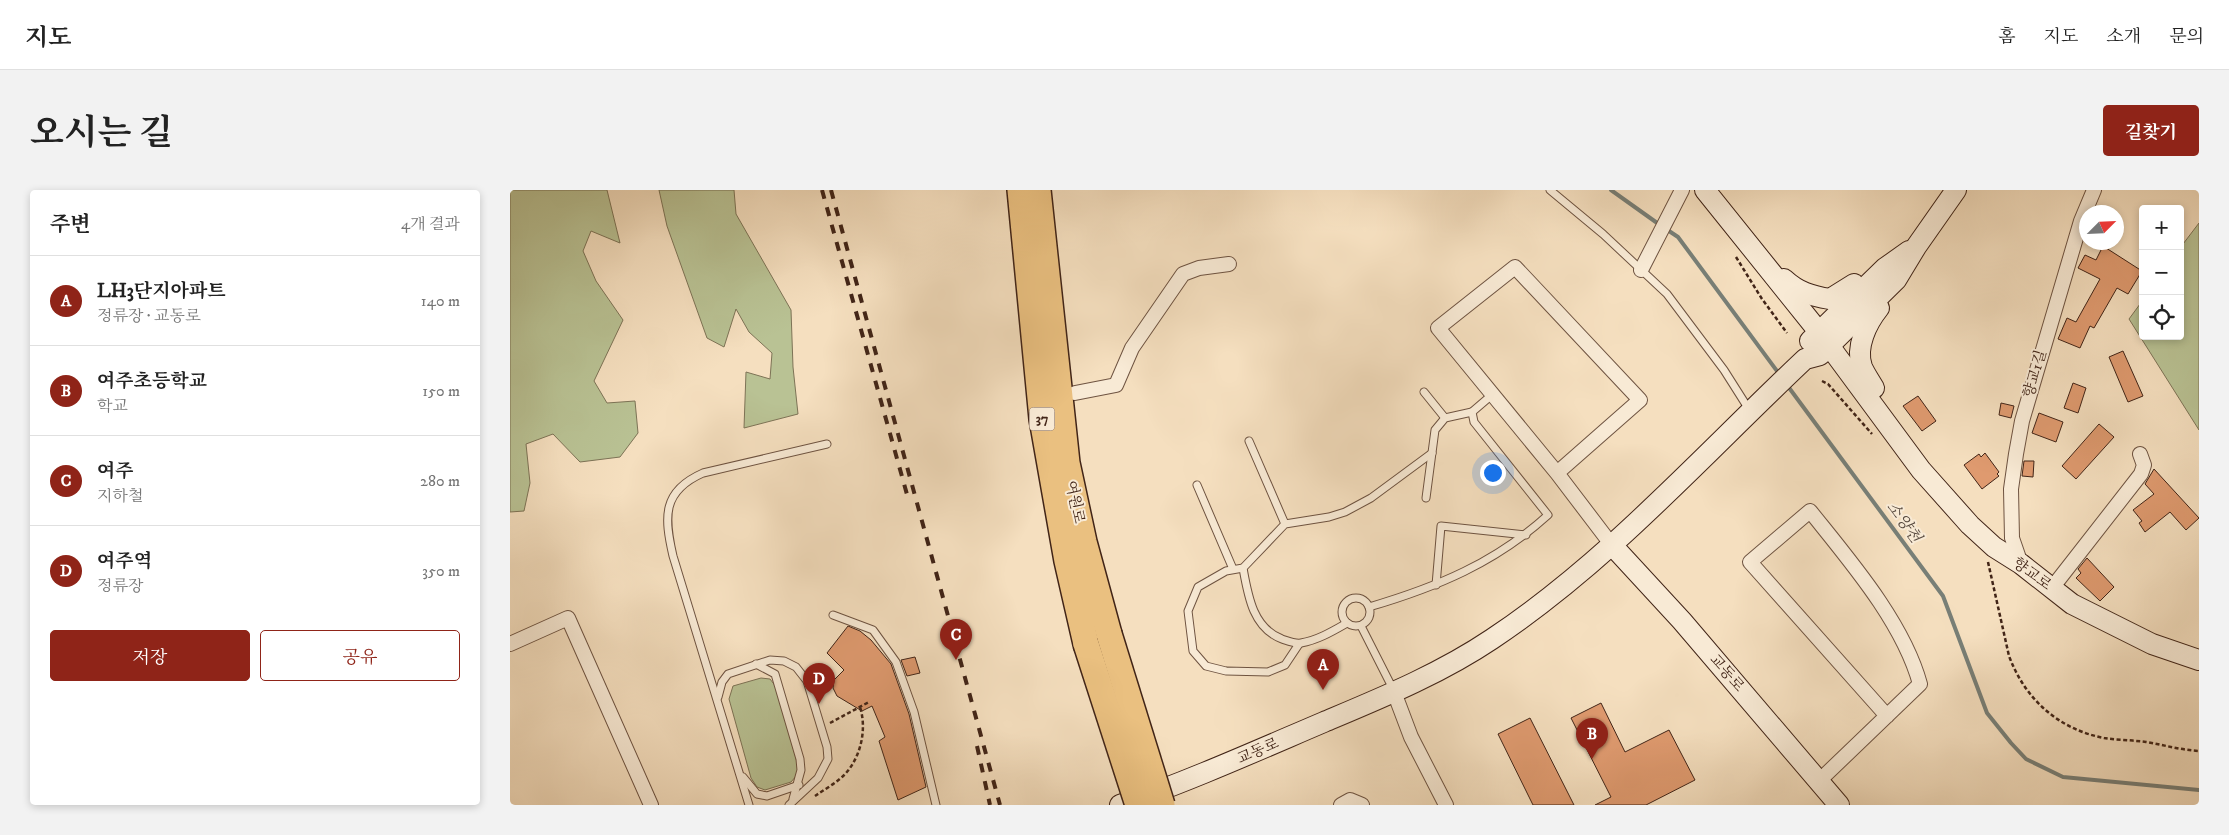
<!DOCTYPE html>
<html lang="ko">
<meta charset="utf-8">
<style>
:root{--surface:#fff;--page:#f2f2f2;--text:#222;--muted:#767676;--line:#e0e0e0;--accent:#8f2418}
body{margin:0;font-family:"IM FELL DW Pica","Noto Serif KR",serif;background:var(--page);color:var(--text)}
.controls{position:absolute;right:15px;top:15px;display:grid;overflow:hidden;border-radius:5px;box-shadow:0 2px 8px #0003}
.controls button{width:45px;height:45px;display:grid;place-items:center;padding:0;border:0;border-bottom:1px solid var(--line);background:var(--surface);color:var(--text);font:25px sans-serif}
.compass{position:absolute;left:1569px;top:15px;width:45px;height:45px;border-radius:50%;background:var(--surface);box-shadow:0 2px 8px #0003;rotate:66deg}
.you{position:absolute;left:982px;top:282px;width:18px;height:18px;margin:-12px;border:4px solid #fff;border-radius:50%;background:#1a73e8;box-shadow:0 0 0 8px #1a73e833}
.badge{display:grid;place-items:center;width:32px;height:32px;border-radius:50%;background:var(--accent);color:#fff;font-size:16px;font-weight:700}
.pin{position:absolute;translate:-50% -41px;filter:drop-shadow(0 1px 2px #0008)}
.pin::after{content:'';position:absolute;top:26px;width:18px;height:15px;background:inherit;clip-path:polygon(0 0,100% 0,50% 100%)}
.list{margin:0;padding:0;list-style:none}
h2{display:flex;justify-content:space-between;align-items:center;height:65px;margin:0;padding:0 20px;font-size:21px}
h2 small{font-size:16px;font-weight:400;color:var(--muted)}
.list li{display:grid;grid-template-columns:32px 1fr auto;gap:15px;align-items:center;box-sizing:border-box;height:90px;padding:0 20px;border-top:1px solid var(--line)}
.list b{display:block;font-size:19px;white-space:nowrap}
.list p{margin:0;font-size:16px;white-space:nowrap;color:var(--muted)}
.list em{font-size:16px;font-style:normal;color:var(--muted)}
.actions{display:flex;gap:10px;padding:15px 20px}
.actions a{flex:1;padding:11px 0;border:1px solid var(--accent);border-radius:5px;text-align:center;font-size:18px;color:var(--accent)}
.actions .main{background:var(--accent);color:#fff}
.icon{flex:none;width:28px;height:28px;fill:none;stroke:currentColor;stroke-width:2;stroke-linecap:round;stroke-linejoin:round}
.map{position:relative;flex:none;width:1689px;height:615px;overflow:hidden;border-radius:5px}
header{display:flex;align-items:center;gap:30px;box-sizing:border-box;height:70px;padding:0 25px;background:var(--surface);border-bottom:1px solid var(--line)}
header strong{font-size:24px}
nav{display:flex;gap:28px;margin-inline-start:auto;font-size:18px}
.intro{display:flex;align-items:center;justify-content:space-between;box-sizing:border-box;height:120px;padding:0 30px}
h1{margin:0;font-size:35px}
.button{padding:12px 22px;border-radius:5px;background:var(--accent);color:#fff;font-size:18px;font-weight:700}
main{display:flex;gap:30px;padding:0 30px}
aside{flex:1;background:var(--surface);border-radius:5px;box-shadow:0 2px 8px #0003}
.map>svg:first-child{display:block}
.green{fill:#b9c294;stroke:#7d7356}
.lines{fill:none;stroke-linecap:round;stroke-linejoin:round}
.stream{stroke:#787f77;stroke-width:4}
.building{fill:#df9a6f;stroke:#412417}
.lane-casing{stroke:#6e5341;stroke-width:9}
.street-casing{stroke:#6e5341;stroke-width:16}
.secondary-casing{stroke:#412417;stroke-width:22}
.highway-casing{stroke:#412417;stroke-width:28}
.path{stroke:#412417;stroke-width:2.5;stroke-dasharray:4 2.5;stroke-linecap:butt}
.lane{stroke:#f8ead5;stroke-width:7}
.street{stroke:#f8ead5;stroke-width:14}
.secondary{stroke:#f8ead5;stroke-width:20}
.highway{stroke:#eac080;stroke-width:25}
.rail{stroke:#412417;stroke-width:4;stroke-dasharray:9 9;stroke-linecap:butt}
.highway-bridge-casing{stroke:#412417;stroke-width:28;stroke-linecap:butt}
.highway-bridge{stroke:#eac080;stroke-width:25}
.labels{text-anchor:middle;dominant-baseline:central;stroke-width:4;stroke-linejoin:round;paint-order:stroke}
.shield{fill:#f8ead5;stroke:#785f50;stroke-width:1}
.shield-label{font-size:14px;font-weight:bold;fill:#412417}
.street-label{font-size:15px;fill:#412417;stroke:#f8ead5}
.water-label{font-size:16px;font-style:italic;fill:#584a3f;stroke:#f8ead5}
</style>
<header>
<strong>지도</strong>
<nav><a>홈</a><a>지도</a><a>소개</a><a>문의</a></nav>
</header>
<div class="intro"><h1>오시는 길</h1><a class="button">길찾기</a></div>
<main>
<aside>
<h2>주변<small>4개 결과</small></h2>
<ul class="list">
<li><span class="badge">A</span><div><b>LH3단지아파트</b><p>정류장 · 교동로</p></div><em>140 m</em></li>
<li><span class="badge">B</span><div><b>여주초등학교</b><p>학교</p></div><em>150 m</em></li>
<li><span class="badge">C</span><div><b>여주</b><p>지하철</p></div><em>280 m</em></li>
<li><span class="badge">D</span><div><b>여주역</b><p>정류장</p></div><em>350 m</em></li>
</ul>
<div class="actions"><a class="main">저장</a><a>공유</a></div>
</aside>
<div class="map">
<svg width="1689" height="615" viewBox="0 0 1689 615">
<rect width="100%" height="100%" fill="#f5dfbf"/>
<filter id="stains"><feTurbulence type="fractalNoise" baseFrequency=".004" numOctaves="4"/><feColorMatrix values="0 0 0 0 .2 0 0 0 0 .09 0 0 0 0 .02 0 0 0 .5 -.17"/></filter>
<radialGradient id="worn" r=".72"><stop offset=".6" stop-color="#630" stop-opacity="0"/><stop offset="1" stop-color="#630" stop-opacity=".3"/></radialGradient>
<g class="green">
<path d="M0 0H97L110 53 81 41 73 61 86 91 113 130 84 191 97 213 125 211 128 243 110 267 70 272 43 244 16 254 20 293 14 321 0 322Z"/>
<path d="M149 0H224L226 24 281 120 283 177 288 224 234 238 236 182 260 189 262 163 239 142 226 119 214 157 197 148 157 36Z"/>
<path d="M1689 33V240L1619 129 1633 110V146H1670V58Z"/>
<path d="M251 488 260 489 267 498 288 576 287 585 281 592 255 600 247 597 241 588 219 509 223 496Z"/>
</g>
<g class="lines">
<g class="stream">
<path d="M1101 0 1150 35"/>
<path d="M1156 39 1168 47 1270 185"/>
<path d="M1277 195 1433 406 1477 523 1501 553 1516 569 1553 587 1689 600"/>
</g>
</g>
<g class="building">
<path d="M1593 56 1632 81 1618 104 1607 98 1584 138 1580 136 1570 158 1548 149 1557 128 1566 132 1590 89 1568 78 1575 65 1586 70Z"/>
<path d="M1613 161 1633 206 1618 212 1599 167Z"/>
<path d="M1563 193 1576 198 1568 223 1554 218Z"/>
<path d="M1408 206 1426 231 1412 241 1393 216Z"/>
<path d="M1491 213 1504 216 1501 228 1489 225Z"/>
<path d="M1529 223 1553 232 1546 252 1522 243Z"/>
<path d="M1589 234 1604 247 1566 289 1552 276Z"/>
<path d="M1475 263 1489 282 1487 284 1489 286 1472 299 1454 275 1469 264 1471 267Z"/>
<path d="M1514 271H1524L1523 287 1512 286Z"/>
<path d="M1644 279 1689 328 1676 340 1660 322 1635 342 1629 333 1632 331 1623 320 1644 304 1635 294Z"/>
<path d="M1577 368 1604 397 1590 411 1566 388 1571 383 1568 379Z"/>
<path d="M338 436 350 441 361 450 381 474 399 524 416 597 388 610 369 551 375 547 362 516 352 521 327 506 323 498 324 490 334 480 317 463Z"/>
<path d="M405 467 410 483 397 486 391 470Z"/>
<path d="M1091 513 1115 562 1159 540 1185 590 1136 615H1085L1101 607 1061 528Z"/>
<path d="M1020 528 1064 615H1023L988 544Z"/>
</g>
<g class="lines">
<defs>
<g id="lane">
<path d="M1040 0 1093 44 1157 104 1214 180 1240 221"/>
<path d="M914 202 935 228"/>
<path d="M739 251 775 334"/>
<path d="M687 295 723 379"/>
<path d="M916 308 925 240 935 228 962 222"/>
<path d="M733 378C738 406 743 438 772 449 778 451 785 454 791 453 808 450 823 441 837 433"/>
<path d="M926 395 931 336 1016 345"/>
<circle cx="846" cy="422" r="14"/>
<path d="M859 417C927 397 985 373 1038 325L964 232 962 222 983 204"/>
<path d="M323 425 363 440 386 472 404 522 426 615"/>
<path d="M851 436 883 499"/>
<path d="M789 454 775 475 758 482 716 481 696 476 683 461 678 421 688 397 716 381 733 378 775 334 819 327 835 322 861 308 922 263"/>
<path d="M246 474 265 484 290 569 291 580 283 609"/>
<path d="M208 507 212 492 218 484 260 470 274 471 286 477 297 491 317 557 318 569 308 588 279 615"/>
<path d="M233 587 247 604 257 606 289 595"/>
<path d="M239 615 163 366C154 327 152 301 193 283L317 254"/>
</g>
<g id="street">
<path d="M1131 80 1172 0"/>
<path d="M565 203 606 195 622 158 673 84 689 78 719 74"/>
<path d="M1047 283 1130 210 1005 77 928 138 1047 283 1101 354"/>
<path d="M1511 374 1502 348 1501 299 1506 264 1512 231 1571 31 1584 0"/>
<path d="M1542 398 1631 284 1634 275 1630 264"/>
<path d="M0 454 58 428 141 615"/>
<path d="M884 502 901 547 936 615"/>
<path d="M1309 591 1410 494C1393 432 1340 371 1300 321L1240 372 1377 526"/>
<path d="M831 615 840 610 852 615"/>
</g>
<g id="secondary">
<path d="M1195 0 1309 142 1411 280 1460 335 1484 357 1511 374 1562 414 1642 454 1689 470"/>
<path d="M1274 89C1288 102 1301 106 1320 109L1344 94"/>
<path d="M1300 151 1375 78 1399 61"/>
<path d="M1364 198C1360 191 1355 184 1352 177 1345 157 1357 133 1369 118"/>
<path d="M1101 354 1172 431 1329 615"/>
<path d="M610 615C679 591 746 561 814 532 871 508 930 484 982 449 1098 372 1193 265 1295 169L1310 165 1319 156 1386 90 1406 57 1446 0"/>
</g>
<g id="highway">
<path d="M510 0 532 229 557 371 576 454"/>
<path d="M528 0 557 273 574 352 599 444"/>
</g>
</defs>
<use href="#lane" class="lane-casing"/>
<use href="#street" class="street-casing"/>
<use href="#secondary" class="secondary-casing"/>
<use href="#highway" class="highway-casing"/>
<g class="path">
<path d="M1226 67 1252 109 1277 143"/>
<path d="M1312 191 1318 194 1362 244"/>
<path d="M1478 372 1499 466C1515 509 1548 539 1594 548 1607 550 1622 550 1636 552 1654 555 1671 560 1689 561"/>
<path d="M320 533 359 512"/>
<path d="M305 606C315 599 328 592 336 583 351 566 357 539 350 517"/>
</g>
<use href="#lane" class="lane"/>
<use href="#street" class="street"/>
<use href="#secondary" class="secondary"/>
<use href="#highway" class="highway"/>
<g class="rail">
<path d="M312 0 398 308"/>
<path d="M321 0 490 615"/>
<path d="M467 556 480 615"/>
</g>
<defs>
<g id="highway-bridge">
<path d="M599 444 652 615"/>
<path d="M576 454 628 615"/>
</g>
</defs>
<use href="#highway-bridge" class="highway-bridge-casing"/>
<use href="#highway-bridge" class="highway-bridge"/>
</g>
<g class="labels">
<rect class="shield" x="519.5" y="217.5" width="25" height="23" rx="4"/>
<g class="shield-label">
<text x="532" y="229">37</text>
</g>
<g class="street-label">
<text transform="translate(1525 184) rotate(-74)">향교1길</text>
<text transform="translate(565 312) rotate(78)">여원로</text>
<text transform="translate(1522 384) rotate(36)">향교로</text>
<text transform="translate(1217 483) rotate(49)">교동로</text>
<text transform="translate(748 561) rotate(-23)">교동로</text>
</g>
<g class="water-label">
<text transform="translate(1394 332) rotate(54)">소양천</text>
</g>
</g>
<rect width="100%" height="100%" filter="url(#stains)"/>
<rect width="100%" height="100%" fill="url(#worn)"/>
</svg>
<div class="controls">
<button>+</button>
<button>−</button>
<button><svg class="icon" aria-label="locate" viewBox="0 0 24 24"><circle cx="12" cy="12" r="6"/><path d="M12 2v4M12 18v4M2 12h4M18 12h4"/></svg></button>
</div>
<svg class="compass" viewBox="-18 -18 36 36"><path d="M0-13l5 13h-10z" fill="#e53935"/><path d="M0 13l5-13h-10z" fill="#767676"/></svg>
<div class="you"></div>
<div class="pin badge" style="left:813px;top:500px">A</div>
<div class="pin badge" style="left:1082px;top:569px">B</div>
<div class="pin badge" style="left:446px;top:470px">C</div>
<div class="pin badge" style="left:309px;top:514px">D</div>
</div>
</main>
